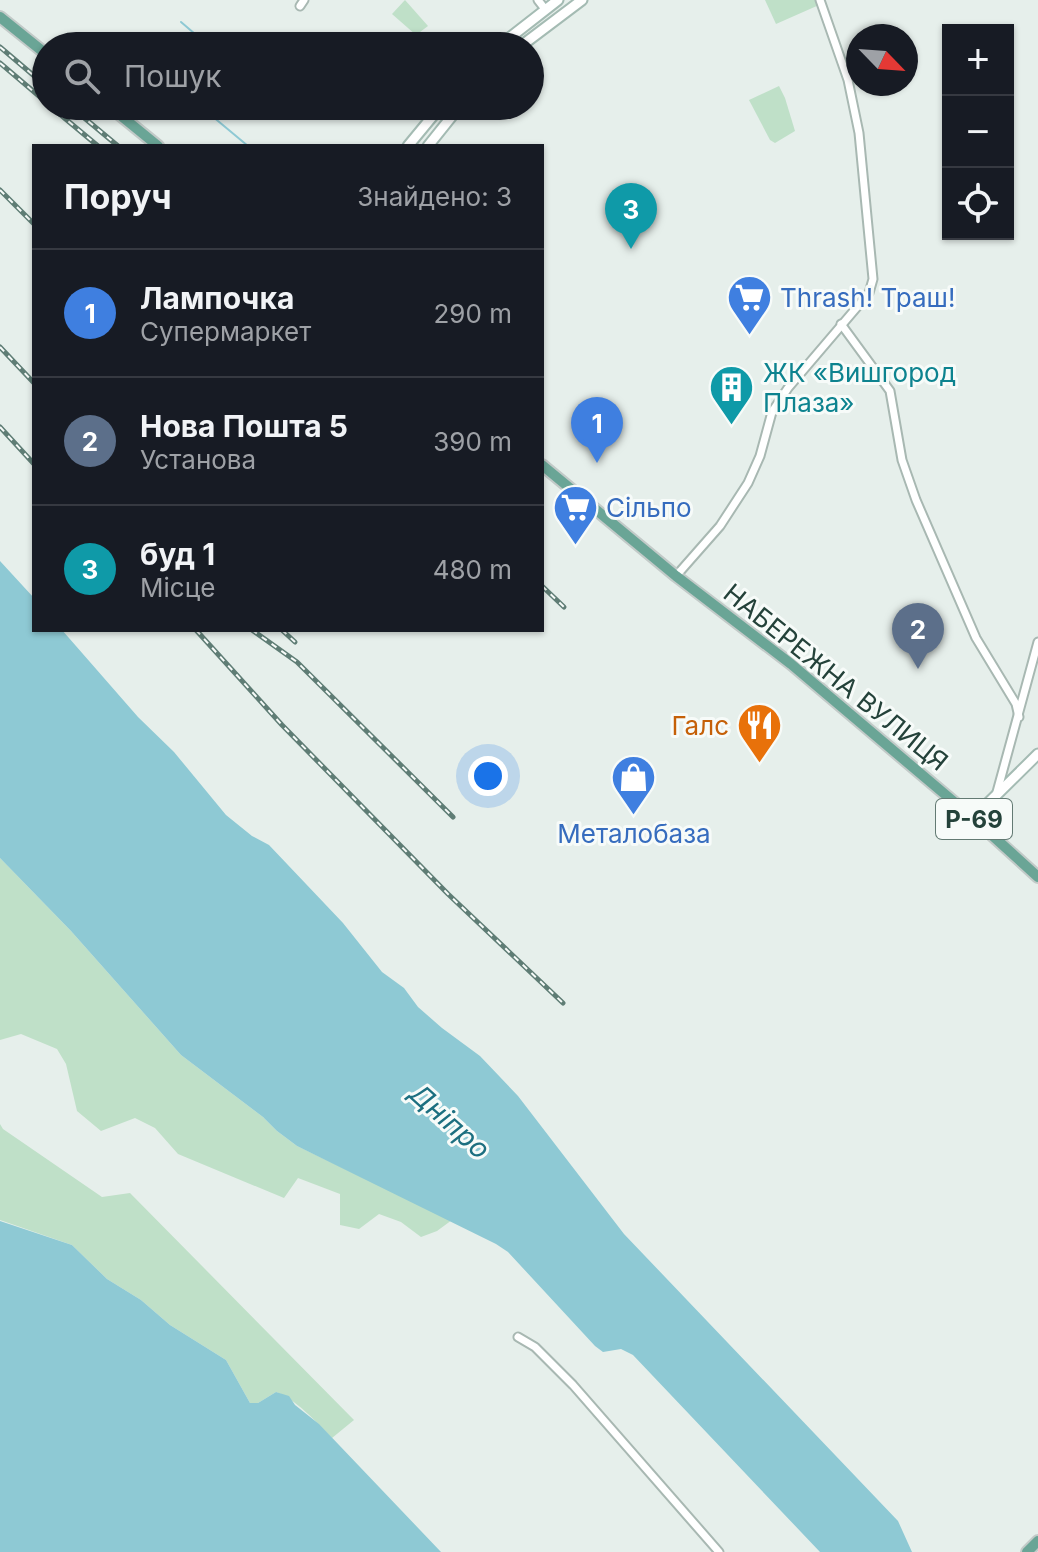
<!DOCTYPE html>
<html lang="uk">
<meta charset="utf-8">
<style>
:root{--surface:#171b24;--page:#20242c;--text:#f1f3f6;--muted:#9ea1a6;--line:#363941;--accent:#f4845f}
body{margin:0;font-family:Inter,sans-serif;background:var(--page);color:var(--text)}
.controls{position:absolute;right:24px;top:24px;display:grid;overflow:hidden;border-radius:0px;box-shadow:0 2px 6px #0004}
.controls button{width:72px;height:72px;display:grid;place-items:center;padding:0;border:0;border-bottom:2px solid var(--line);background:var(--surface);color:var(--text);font:40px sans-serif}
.compass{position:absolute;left:846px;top:24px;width:72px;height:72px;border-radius:50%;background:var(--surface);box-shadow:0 2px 6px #0004;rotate:115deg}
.you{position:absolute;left:488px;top:776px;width:28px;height:28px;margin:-20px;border:6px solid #fff;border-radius:50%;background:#1a73e8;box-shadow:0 0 0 12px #1a73e833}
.badge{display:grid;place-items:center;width:52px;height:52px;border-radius:50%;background:var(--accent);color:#fff;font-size:26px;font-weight:700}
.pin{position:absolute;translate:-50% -66px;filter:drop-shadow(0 2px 4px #0008)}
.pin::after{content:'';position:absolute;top:42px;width:28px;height:24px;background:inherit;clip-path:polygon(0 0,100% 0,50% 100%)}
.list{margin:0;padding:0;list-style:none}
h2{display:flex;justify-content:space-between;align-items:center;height:104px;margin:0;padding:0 32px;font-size:34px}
h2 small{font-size:26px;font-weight:400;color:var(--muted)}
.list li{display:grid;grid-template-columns:52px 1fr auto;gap:24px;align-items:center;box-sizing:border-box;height:128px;padding:0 32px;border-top:2px solid var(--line)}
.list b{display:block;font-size:30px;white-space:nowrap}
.list p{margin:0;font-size:26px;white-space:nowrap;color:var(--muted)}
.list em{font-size:26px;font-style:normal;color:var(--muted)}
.icon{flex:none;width:44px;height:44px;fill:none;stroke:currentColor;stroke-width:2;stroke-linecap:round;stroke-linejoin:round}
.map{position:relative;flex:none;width:1038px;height:1552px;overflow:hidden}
.search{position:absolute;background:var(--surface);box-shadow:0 2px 6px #0004;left:32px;top:32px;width:512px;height:88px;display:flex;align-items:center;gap:20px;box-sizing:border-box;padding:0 28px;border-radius:44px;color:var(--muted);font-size:30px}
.panel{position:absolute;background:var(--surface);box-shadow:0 2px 6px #0004;left:32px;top:144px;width:512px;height:488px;border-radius:0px}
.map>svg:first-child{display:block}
.green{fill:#bfe0c8}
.water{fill:#8ec9d4}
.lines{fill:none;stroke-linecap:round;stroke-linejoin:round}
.stream{stroke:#8ec9d4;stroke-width:2}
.street-casing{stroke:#a8b8b2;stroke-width:11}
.secondary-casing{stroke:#a4bbb3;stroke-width:13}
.primary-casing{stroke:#c2cac8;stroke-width:14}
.street{stroke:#fff;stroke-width:7}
.secondary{stroke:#fff;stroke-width:9}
.primary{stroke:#6aa596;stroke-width:10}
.rail-casing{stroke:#5f7d75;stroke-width:5}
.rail{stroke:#f7fbf9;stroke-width:2;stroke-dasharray:6;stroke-linecap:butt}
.labels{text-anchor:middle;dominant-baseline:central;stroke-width:6;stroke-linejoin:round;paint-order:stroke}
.shield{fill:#f7fbf9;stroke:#637a73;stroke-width:2}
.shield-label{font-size:24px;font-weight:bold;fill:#24423a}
.shop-label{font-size:26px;fill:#366cbe;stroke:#f7fbf9;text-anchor:start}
.culture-label{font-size:26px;fill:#0d838f;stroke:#f7fbf9;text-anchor:start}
.street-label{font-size:26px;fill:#24423a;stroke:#f7fbf9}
.food-label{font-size:26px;fill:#c56008;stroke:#f7fbf9;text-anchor:end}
.water-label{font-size:28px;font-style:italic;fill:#1c6f80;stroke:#f7fbf9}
</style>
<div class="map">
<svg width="1038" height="1552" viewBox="0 0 1038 1552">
<rect width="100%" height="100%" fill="#e6efeb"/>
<g class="green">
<path d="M405 0 428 26 416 35 392 14Z"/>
<path d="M765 0H817L819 5 776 24Z"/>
<path d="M779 86 785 98 795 131 775 143 770 140 749 100Z"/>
<path d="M0 858 71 931 181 1055 263 1117 277 1131 297 1146 452 1220 437 1231 421 1237 401 1222 379 1214 359 1229 340 1225V1194L298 1178 284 1198 178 1154 155 1128 135 1118 101 1131 77 1111 66 1064 57 1049 21 1034 0 1040Z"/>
<path d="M0 1124 3 1129 102 1197 130 1193 354 1420 332 1438C318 1423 294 1398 276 1392L258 1403H250L226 1360 170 1325 141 1300 107 1279 72 1245 0 1220Z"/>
</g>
<g class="water">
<path d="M0 561 34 598V630H62L138 717 174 752 226 815 252 836 269 845 343 923 382 972 404 988 418 1007 442 1028 480 1056 518 1096 624 1234 898 1521 912 1552H820L633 1355 621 1349 603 1352 595 1346 508 1252 496 1244 297 1146 277 1131 263 1117 181 1055 71 931 0 858Z"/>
<path d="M0 1221 72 1245 107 1279 141 1300 170 1325 226 1360 250 1403H258L276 1392 289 1396 295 1405 319 1424 441 1552H0Z"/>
</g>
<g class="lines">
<g class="stream">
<path d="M181 22 209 46"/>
<path d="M206 106V111L248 146"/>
</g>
<defs>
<g id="street">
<path d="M538 0 545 9"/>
<path d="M300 6 304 0"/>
<path d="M841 324 890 391 902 460 916 500 976 638 1016 704 1019 717"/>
<path d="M676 576 720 526 748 483 760 456 772 412 788 388 869 293 873 279 859 133 848 80 820 0"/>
<path d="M997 792 1038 642"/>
<path d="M518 1337 535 1347 573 1385 719 1552"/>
</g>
<g id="secondary">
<path d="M499 46 558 0"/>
<path d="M521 46 582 0"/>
<path d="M408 146 441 106"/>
<path d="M428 146 460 106"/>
<path d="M973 818 1038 754"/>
</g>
<g id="primary">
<path d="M0 17 46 54"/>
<path d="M109 106 158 146"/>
<path d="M542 465 676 576 791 664 973 818 1038 877"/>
<path d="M1027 1552 1038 1541"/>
</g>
</defs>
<use href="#street" class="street-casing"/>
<use href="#secondary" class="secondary-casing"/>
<use href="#primary" class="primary-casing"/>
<use href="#street" class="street"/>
<use href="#secondary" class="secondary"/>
<use href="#primary" class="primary"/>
<defs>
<g id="rail">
<path d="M0 47 46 86"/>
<path d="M0 63 46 102"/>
<path d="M50 106 98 146"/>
<path d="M70 106 118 146"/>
<path d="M0 190 34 224"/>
<path d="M0 347 34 383"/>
<path d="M0 427 34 464"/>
<path d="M542 586 564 607"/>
<path d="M196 630 282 725 448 894 563 1003"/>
<path d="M252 630 297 662 453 817"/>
<path d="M282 630 295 642"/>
</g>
</defs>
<use href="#rail" class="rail-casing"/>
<use href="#rail" class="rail"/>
</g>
<defs>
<symbol id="supermarket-pin" viewBox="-11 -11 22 30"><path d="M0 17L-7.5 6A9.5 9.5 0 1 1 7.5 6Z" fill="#3f7fe0" stroke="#f7fbf9"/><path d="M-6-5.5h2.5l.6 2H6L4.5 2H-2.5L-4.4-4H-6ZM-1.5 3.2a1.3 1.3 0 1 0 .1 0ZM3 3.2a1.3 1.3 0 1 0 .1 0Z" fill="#fff"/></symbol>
<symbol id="building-pin" viewBox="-11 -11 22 30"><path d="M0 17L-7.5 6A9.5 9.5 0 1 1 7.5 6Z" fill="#0f9aa8" stroke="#f7fbf9"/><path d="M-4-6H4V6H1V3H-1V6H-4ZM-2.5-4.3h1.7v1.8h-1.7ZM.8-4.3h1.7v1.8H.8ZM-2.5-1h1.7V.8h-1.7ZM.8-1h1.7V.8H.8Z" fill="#fff"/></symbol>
<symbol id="restaurant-pin" viewBox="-11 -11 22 30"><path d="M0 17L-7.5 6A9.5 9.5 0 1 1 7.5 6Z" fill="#e8710a" stroke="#f7fbf9"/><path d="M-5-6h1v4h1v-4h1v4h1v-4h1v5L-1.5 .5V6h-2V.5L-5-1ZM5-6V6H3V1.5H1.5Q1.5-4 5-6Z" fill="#fff"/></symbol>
<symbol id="shop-pin" viewBox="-11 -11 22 30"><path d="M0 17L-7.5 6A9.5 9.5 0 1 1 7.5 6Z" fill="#3f7fe0" stroke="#f7fbf9"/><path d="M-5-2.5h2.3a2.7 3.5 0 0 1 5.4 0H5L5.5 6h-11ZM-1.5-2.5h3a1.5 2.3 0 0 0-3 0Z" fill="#fff"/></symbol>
</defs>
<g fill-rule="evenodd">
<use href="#supermarket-pin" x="724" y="272" width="51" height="69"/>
<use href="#building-pin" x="706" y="362" width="51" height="69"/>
<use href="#supermarket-pin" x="550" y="482" width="51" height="69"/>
<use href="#restaurant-pin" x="734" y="700" width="51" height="69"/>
<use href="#shop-pin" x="608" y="752" width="51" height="69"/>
</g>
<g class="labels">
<rect class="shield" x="936" y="799" width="76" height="40" rx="6"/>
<g class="shield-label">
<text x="974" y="819">Р-69</text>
</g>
<g class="shop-label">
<text x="780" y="297">Thrash! Траш!</text>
<text x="606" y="507">Сільпо</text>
<text x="634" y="833" text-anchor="middle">Металобаза</text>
</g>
<g class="culture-label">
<text x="763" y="372">ЖК «Вишгород<tspan x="763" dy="30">Плаза»</tspan></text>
</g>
<g class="street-label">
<text transform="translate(836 677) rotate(39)">НАБЕРЕЖНА ВУЛИЦЯ</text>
</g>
<g class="food-label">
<text x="729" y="725">Галс</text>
</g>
<g class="water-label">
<text transform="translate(450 1121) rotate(42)">Дніпро</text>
</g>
</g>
</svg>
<div class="controls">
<button>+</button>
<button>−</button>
<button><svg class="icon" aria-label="locate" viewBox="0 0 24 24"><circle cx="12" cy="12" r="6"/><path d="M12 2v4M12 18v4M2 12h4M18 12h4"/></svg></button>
</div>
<svg class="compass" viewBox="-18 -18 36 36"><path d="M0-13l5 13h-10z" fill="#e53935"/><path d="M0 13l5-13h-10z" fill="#9ea1a6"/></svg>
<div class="you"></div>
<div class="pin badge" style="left:597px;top:463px;background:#3f7fe0">1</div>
<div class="pin badge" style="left:918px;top:669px;background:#5c6f8a">2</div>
<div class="pin badge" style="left:631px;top:249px;background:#0f9aa8">3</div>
<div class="search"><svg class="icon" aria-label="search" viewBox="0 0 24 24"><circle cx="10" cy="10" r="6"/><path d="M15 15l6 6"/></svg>Пошук</div>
<section class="panel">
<h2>Поруч<small>Знайдено: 3</small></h2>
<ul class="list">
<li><span class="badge" style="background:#3f7fe0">1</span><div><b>Лампочка</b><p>Супермаркет</p></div><em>290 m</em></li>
<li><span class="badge" style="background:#5c6f8a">2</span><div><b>Нова Пошта 5</b><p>Установа</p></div><em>390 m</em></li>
<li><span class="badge" style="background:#0f9aa8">3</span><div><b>буд 1</b><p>Місце</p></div><em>480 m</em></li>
</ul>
</section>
</div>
